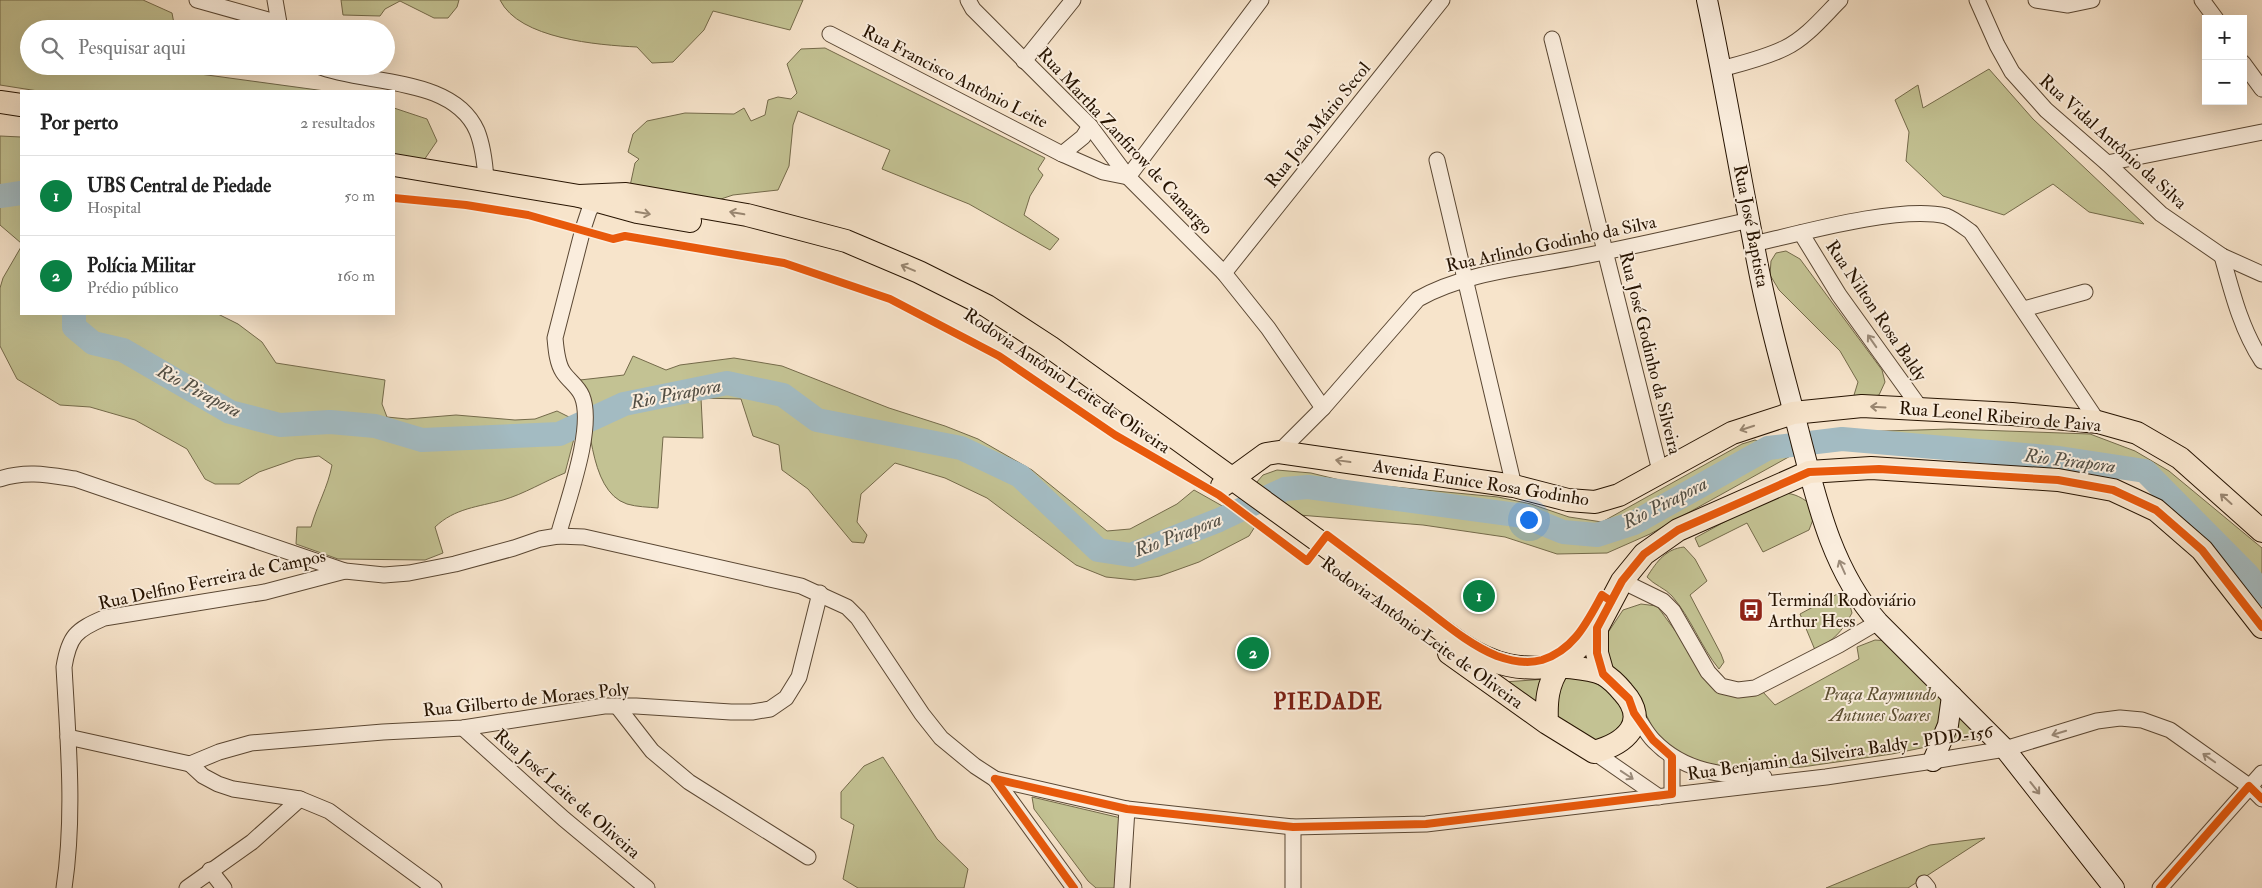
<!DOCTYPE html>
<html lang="pt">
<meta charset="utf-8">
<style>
:root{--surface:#fff;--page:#f2f2f2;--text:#222;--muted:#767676;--line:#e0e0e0;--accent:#0b8043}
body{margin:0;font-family:"IM FELL Double Pica",serif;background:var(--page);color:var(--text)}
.controls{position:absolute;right:15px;top:15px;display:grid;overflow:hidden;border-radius:0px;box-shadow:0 5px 20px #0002}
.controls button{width:45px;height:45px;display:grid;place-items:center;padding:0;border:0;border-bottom:1px solid var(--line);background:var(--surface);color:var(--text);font:25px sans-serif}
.you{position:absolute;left:1528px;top:519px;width:18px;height:18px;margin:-12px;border:4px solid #fff;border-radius:50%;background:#1a73e8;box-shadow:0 0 0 8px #1a73e833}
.badge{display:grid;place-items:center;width:32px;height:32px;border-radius:50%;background:var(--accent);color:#fff;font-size:16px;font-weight:700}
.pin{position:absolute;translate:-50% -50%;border:2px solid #fff;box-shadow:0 1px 5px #0006}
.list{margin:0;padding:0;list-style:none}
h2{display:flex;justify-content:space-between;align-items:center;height:65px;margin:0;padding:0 20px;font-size:21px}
h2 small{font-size:16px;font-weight:400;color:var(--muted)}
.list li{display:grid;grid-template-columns:32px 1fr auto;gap:15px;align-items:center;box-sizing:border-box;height:80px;padding:0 20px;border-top:1px solid var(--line)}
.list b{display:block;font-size:19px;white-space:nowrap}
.list p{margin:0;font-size:16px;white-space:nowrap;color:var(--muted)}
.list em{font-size:16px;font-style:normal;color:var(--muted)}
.icon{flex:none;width:28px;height:28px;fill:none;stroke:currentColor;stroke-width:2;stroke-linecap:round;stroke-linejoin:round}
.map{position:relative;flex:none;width:2262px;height:888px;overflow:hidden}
.search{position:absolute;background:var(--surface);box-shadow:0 5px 20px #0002;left:20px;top:20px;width:375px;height:55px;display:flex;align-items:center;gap:12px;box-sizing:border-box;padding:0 18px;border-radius:28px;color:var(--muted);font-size:19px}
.panel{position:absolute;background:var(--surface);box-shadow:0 5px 20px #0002;left:20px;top:90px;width:375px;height:225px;border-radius:0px}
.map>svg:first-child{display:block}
.green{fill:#c3c293;stroke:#746a4a}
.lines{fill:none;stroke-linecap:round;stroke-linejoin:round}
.river{stroke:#a3bbc2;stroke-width:24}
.street-casing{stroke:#5a4733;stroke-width:17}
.secondary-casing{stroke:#261300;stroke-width:22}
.primary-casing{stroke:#261300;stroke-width:24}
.street{stroke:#faeddd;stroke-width:15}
.secondary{stroke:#faeddd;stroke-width:20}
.primary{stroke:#f7e4cb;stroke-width:22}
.cycleway-casing{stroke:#faeddd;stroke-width:11}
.cycleway{stroke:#e8590c;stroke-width:8}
.oneway{stroke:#998670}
.oneway2{stroke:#9b8b7a}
.labels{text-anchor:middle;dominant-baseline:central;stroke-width:4;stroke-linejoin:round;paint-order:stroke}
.street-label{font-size:18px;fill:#261300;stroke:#faeddd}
.poi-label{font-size:18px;fill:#261300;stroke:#faeddd;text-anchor:start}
.park-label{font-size:18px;font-style:italic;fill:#5d5033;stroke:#faeddd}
.water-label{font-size:19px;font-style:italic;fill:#524e44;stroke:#faeddd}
.district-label{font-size:22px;font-weight:bold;letter-spacing:1px;fill:#7a1f14;stroke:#faeddd}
</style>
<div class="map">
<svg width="2262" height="888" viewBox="0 0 2262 888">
<rect width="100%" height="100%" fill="#f7e4cb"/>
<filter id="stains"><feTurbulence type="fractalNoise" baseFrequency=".004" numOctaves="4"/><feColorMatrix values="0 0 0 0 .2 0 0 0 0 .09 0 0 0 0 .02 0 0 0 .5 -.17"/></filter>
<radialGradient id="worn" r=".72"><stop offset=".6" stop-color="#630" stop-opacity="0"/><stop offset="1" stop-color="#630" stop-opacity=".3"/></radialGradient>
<g class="green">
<path d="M0 0H143L172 13 175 29H29V66H183L185 72 325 91H38L0 85Z"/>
<path d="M341 0H459L457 7 448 18H434L400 1 385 9 380 16 343 15Z"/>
<path d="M500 0H803L790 30 713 11 704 30 673 62 652 63 637 47C598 45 519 39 500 0Z"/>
<path d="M825 48 1045 158 1038 169 1043 175 1030 196 1024 215 1059 239 1050 250 969 204 882 169 890 150 798 111 793 125 789 166 778 190 733 195 718 200 630 186 635 163 639 159 628 152 633 134 647 121 685 113 734 114 744 108 751 121 765 115 768 100 778 97 791 99 797 93 787 64 801 49Z"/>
<path d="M1989 69 2033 119 2144 224 2089 212 2053 184 2004 215 1943 196 1906 161 1909 132 1895 100 1918 85 1923 108Z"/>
<path d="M394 108 427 119 437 141 424 160 394 154Z"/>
<path d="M0 136 21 137V243L0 225Z"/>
<path d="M21 247V314H218L238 324 262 342 276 363 385 380 382 404 387 417 407 419 456 415 515 420 535 419 557 411 571 418 576 431 565 473C545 481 524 494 503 500 478 507 455 508 435 527L443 553 425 560 338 559 296 544 297 527H311C317 505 328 487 332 465L319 456 296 459 259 472 239 484H215L205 479 187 449 135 420 90 407 60 405 17 379 0 346V288L3 278Z"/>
<path d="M1786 251 1800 259 1882 370 1885 382 1879 395 1847 402 1854 395 1858 382 1840 351 1779 290 1770 275 1771 261 1776 253Z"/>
<path d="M633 356 666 370 680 365 734 358 782 366 889 408 945 426 978 439 1032 470 1107 531 1130 529 1177 504 1194 490 1256 525 1249 536 1199 562 1160 576 1135 580 1106 577 1076 565 987 498 945 478 895 463 861 494 857 522 867 535 864 543 852 542 808 489 782 470 779 445 753 436 741 399 701 398 703 438 663 437 658 508C648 507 637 507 627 504 587 491 591 413 580 380L624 375Z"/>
<path d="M1950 429 2090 434 2135 451 2169 471 2262 548V591L2150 485 2116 470 2033 462 1827 449 1820 433Z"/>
<path d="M1755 440 1794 454 1650 534 1607 553 1557 554 1505 537 1423 525 1299 515 1256 483 1263 475 1277 470 1311 473 1352 483 1498 497 1531 504 1569 517 1602 522 1742 444Z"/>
<path d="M1782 493C1795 493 1803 498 1814 507V517L1809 530 1763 552 1747 523 1699 547 1695 538 1768 498Z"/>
<path d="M1684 547 1695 559 1707 581 1690 595 1721 654 1724 662 1719 669C1701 647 1691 618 1672 596 1665 588 1654 585 1647 577 1657 561 1666 549 1684 547Z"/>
<path d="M1841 592 1849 602 1852 613C1841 633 1835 639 1815 650L1800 614Z"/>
<path d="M1641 604 1657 606 1721 693 1741 697 1762 691 1775 705 1859 659 1857 647 1875 640 1891 641 1948 706 1936 745 1892 754 1802 767 1735 769 1694 762 1672 748 1656 734 1630 683 1610 670 1604 656 1607 634 1623 610Z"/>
<path d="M1566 678 1601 680 1628 717 1604 742C1584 738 1568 728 1555 713L1554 694Z"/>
<path d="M1547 679 1541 711 1504 682Z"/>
<path d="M1959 712 1983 737 1953 742Z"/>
<path d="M883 757 937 839 968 869 964 888H858L843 879 854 825 841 818V792L864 766Z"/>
<path d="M1032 797 1121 818 1120 888H1096L1088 881 1034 809Z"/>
<path d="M1985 838 1908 888H1826L1930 845Z"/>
</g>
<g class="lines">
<g class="river">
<path d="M0 196 21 193"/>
<path d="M74 314V327L93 343 123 350 230 412 280 425 330 422 375 426 422 440 559 434 624 404 727 383 783 395 817 420 961 448 1020 476 1098 550 1131 555 1219 520 1285 489 1308 487 1524 516 1563 532 1597 535 1634 523 1768 448 1842 439 2059 458 2145 471 2248 575 2262 594"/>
</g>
<defs>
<g id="street">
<path d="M197 0 279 23"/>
<path d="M275 0 279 23 282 29"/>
<path d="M968 0 973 9 1090 126 1128 177 1224 273 1268 328 1323 408"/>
<path d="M1977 0 1997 45 2012 72 2046 110 2107 163 2161 214 2222 256 2262 274"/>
<path d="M2036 0 2068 5 2092 0"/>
<path d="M2202 0 2216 19"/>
<path d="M830 34 1062 154 1103 172 1128 177 1261 0"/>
<path d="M1552 39 1660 471"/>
<path d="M1024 61 1073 0"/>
<path d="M2243 63 2262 89"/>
<path d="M318 66C366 85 453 76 477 131 483 146 485 164 486 180"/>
<path d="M1721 69C1743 63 1765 58 1785 48 1806 38 1823 17 1840 0"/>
<path d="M1062 154 1083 137 1090 126"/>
<path d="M1437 160 1514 486"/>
<path d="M2107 163 2262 132"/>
<path d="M1801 233 1839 295 1921 409"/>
<path d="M1754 244C1801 233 1900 205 1946 216 1954 219 1964 227 1971 232L2098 422"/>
<path d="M2222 256C2232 292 2241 329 2262 361"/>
<path d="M1224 273 1442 0"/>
<path d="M2024 309 2085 292"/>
<path d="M1279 452 1323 408 1418 299C1466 272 1525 268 1579 257 1636 246 1693 233 1750 220"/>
<path d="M0 479C26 470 49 475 75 479L345 571 384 575 409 573 455 564 514 548 540 539 558 536 584 537 801 586 847 607 858 618 922 714 941 738 975 766 995 779 1127 809 1293 827 1426 824 1826 777 1933 761 2005 749 2097 721 2120 718 2142 720 2170 730 2249 786 2262 799"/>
<path d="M558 536C567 502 595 428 582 396 578 386 569 381 563 372 557 363 556 349 555 338L583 229 589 211 598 195"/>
<path d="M1622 581 1663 601 1673 611 1708 672 1721 686 1738 690 1755 688 1839 645 1878 622"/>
<path d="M617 706 652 751 689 782 808 857"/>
<path d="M1634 713C1641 722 1646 733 1654 741 1684 772 1723 776 1764 777"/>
<path d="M463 728 564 819 647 888"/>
<path d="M68 737 190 764"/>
<path d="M1594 752 1659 797"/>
<path d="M190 764 219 752 251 743 383 732 463 728 604 706H636L731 712H752L770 709 786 698 799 677 820 593"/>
<path d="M190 764 203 776 218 784 233 789 300 799 329 811 434 888"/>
<path d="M995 779 1074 888"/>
<path d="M1672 794V757"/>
<path d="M210 870 224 888"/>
<path d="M1924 883 1928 888"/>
<path d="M64 888C75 815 68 740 64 667 69 636 76 630 104 618L265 592 345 571"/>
<path d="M187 888 252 842 300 799"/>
<path d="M1122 888 1127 809"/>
<path d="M1293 888V827"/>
<path d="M2160 888 2262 773"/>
</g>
<g id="secondary">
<path d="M1707 0C1726 90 1741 181 1759 271 1769 323 1784 374 1797 425 1815 494 1830 568 1878 622L2005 749 2114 888"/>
<path d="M1933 761 1948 725 1952 696"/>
</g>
<g id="primary">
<path d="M0 102 21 105"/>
<path d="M394 165 579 196 637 212 690 221"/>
<path d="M579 196 626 194 747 215 846 241 919 272 987 306 1050 347 1461 644C1494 666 1521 671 1560 666L1597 628 1622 581 1644 554 1678 530 1809 472 1871 468 2058 480 2113 490 2156 510 2202 550 2262 627"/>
<path d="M1222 486 1266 454 1279 452 1514 486 1568 500 1595 502 1619 495 1732 433 1793 413 1862 406 2012 414 2098 422 2137 433 2180 458 2262 531"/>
<path d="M1597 628V653L1603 674"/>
<path d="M1449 653 1547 723 1594 752C1624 744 1651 723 1623 692 1618 686 1610 678 1603 674 1590 668 1574 668 1560 666 1547 684 1546 702 1547 723"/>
</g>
</defs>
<use href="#street" class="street-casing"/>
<use href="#secondary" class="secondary-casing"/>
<use href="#primary" class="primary-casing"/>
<use href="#street" class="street"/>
<use href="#secondary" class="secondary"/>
<use href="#primary" class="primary"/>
<defs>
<g id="cycleway">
<path d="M394 198 466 205 528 215 613 239 625 236 784 263 890 299 999 356 1115 435 1219 495 1307 561 1327 535C1360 560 1394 585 1427 610 1449 627 1472 646 1497 656 1511 661 1528 664 1542 660 1574 650 1587 622 1602 595L1611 601"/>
<path d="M995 779 1127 809 1293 827 1426 824 1672 794V757L1653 740 1634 713 1629 699 1603 674 1597 653V628L1622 581 1644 554 1678 530 1809 472 1879 469 2058 480 2113 490 2156 510 2202 550 2262 627"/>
<path d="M995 779 1074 888"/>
<path d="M2160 888 2249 786 2262 799"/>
</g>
</defs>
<use href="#cycleway" class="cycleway-casing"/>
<use href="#cycleway" class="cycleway"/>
</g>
<defs><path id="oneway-shaft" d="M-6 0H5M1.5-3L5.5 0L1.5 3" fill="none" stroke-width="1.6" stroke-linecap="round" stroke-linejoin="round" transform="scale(1.25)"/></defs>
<g class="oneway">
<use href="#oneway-shaft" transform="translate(643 213) rotate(10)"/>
<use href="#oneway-shaft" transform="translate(737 213) rotate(-170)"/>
<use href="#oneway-shaft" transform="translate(908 268) rotate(-157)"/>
<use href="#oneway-shaft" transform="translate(1878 407) rotate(-177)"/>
<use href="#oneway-shaft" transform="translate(1747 428) rotate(162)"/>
<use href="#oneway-shaft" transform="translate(1343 461) rotate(-172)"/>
<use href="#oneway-shaft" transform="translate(2226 499) rotate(-138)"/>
</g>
<g class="oneway2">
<use href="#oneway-shaft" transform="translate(1872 341) rotate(-125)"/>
<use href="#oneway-shaft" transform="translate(1842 567) rotate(-114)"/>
<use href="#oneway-shaft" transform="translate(2059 733) rotate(163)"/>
<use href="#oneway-shaft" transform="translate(2209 758) rotate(-145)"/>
<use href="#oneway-shaft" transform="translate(1627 775) rotate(34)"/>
<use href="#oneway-shaft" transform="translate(2035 788) rotate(52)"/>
</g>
<defs>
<symbol id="bus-square" viewBox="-11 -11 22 22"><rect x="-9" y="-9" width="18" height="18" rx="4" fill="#8f2418" stroke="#faeddd"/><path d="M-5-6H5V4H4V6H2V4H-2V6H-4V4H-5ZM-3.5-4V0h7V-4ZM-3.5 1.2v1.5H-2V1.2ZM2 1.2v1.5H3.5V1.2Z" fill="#fff"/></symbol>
</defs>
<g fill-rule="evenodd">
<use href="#bus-square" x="1737" y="596" width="28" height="28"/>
</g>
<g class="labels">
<g class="street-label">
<text transform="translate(955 77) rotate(27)">Rua Francisco Antônio Leite</text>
<text transform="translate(1318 125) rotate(-51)">Rua João Mário Secol</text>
<text transform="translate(1125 141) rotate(47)">Rua Martha Zanfirow de Camargo</text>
<text transform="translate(2113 142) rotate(42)">Rua Vidal Antônio da Silva</text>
<text transform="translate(1751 226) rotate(79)">Rua José Baptista</text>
<text transform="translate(1551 244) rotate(-12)">Rua Arlindo Godinho da Silva</text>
<text transform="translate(1876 311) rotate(56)">Rua Nilton Rosa Baldy</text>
<text transform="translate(1650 353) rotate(76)">Rua José Godinho da Silveira</text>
<text transform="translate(1067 381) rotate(34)">Rodovia Antônio Leite de Oliveira</text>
<text transform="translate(2000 417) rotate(5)">Rua Leonel Ribeiro de Paiva</text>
<text transform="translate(1481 483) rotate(9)">Avenida Eunice Rosa Godinho</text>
<text transform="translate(212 580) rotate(-12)">Rua Delfino Ferreira de Campos</text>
<text transform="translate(1422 633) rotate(36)">Rodovia Antônio Leite de Oliveira</text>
<text transform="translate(526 700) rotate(-6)">Rua Gilberto de Moraes Poly</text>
<text transform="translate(1840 753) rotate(-8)">Rua Benjamin da Silveira Baldy - PDD-156</text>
<text transform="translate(567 794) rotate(41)">Rua José Leite de Oliveira</text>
</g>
<g class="poi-label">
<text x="1768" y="600">Terminál Rodoviário<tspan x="1768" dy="21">Arthur Hess</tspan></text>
</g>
<g class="park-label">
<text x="1880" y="694">Praça Raymundo<tspan x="1880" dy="21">Antunes Soares</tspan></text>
</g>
<g class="water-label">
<text transform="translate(199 391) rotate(28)">Rio Pirapora</text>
<text transform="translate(676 394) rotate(-11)">Rio Pirapora</text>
<text transform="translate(2070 461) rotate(7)">Rio Pirapora</text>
<text transform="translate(1665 503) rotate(-27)">Rio Pirapora</text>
<text transform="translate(1178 535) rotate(-21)">Rio Pirapora</text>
</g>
<g class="district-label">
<text x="1328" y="702">PIEDADE</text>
</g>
</g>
<rect width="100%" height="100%" filter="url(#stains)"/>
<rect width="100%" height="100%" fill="url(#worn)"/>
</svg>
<div class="controls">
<button>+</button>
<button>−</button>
</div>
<div class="you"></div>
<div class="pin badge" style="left:1479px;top:596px">1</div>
<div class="pin badge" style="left:1253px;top:653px">2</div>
<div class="search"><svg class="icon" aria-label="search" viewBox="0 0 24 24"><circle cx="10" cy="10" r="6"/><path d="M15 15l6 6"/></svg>Pesquisar aqui</div>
<section class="panel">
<h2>Por perto<small>2 resultados</small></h2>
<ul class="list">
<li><span class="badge">1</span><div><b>UBS Central de Piedade</b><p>Hospital</p></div><em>50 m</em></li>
<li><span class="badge">2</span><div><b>Polícia Militar</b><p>Prédio público</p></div><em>160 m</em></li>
</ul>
</section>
</div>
